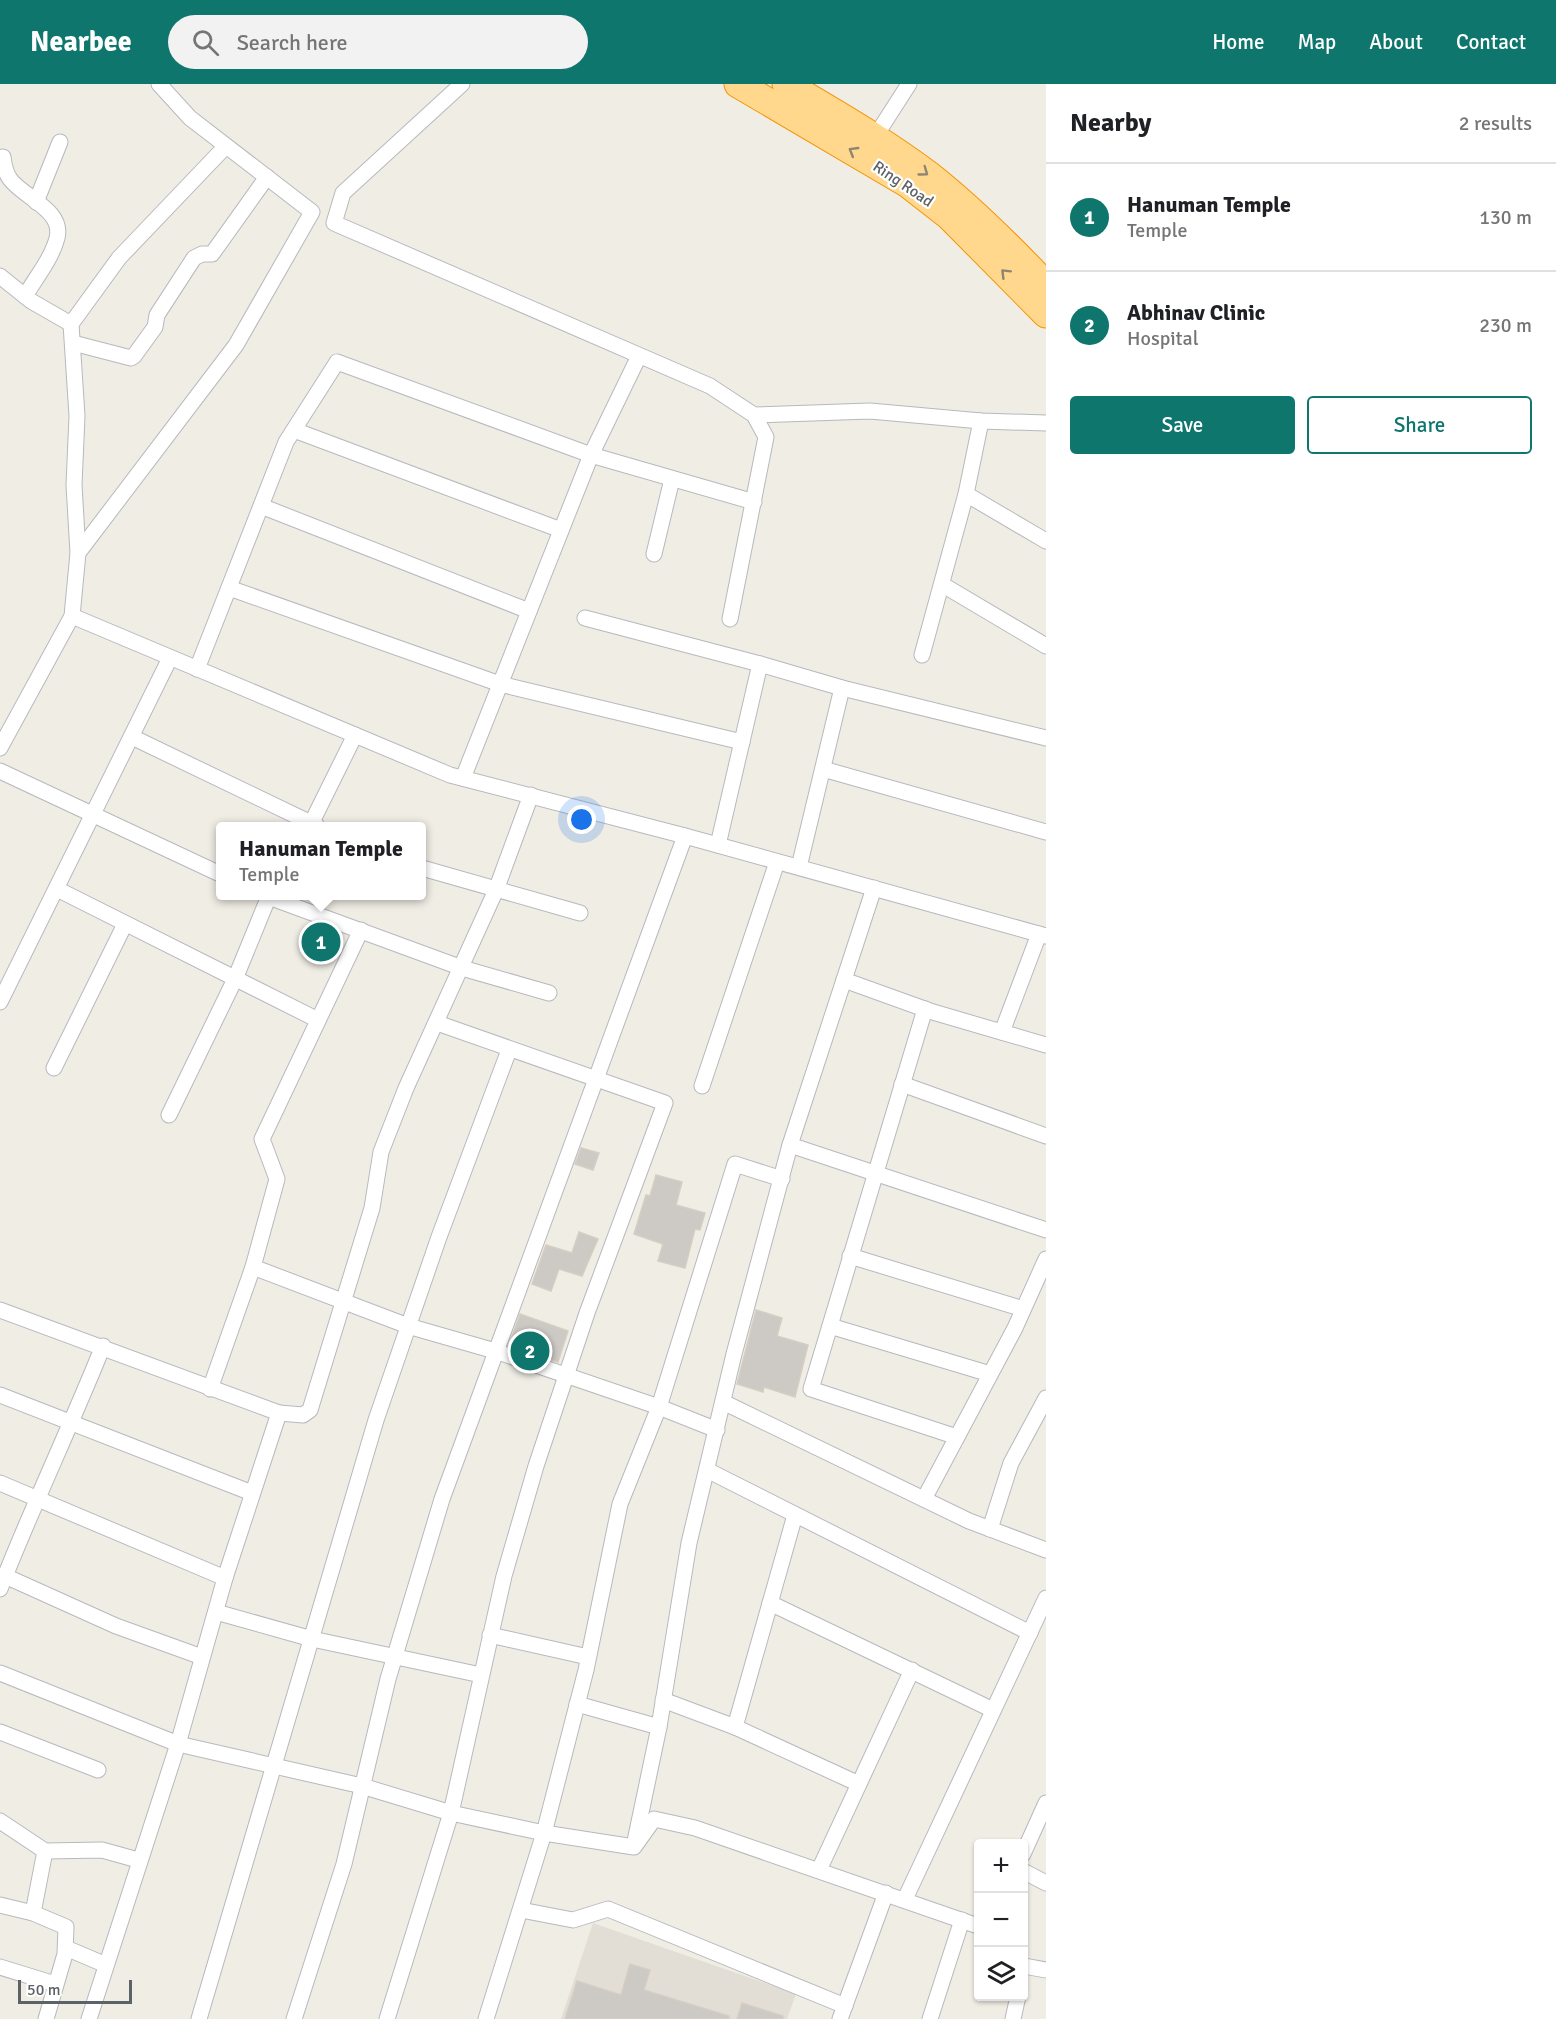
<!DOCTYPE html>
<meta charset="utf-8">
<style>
:root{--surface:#fff;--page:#f2f2f2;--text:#202124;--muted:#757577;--line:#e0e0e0;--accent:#0f766e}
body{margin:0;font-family:Signika,sans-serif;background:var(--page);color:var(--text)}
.controls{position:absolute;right:18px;bottom:18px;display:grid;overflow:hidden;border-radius:6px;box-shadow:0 2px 4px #0004}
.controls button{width:54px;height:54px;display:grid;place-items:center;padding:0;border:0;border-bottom:2px solid var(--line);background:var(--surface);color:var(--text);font:30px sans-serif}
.scale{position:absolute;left:18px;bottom:15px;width:114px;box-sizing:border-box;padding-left:6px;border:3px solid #5d6267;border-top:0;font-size:16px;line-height:21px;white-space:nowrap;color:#5d6267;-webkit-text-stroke:4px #fff;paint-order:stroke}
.you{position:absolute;left:582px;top:736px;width:21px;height:21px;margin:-15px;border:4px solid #fff;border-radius:50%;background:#1a73e8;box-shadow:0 0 0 9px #1a73e833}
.badge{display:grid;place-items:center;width:39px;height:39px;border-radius:50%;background:var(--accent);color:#fff;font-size:20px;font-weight:700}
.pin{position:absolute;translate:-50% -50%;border:3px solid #fff;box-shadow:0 2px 6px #0006}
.popup{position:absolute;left:216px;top:738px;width:210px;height:78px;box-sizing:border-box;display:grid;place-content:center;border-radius:6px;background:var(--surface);filter:drop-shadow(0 2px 4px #0005);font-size:20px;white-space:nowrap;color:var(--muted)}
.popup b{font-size:22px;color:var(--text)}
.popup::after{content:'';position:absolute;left:50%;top:100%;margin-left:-12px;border:12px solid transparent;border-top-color:var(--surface)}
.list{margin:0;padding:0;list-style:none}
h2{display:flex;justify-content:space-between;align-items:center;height:78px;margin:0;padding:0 24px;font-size:26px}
h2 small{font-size:20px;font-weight:400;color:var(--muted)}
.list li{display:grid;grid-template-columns:39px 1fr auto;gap:18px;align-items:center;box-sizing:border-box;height:108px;padding:0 24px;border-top:2px solid var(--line)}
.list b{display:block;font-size:22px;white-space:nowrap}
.list p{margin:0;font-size:20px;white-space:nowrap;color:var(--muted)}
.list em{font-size:20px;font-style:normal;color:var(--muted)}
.actions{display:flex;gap:12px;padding:18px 24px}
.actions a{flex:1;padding:14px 0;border:2px solid var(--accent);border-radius:6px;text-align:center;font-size:21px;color:var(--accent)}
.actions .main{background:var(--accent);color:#fff}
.icon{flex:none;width:33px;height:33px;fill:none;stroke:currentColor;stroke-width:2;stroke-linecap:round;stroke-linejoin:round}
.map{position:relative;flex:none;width:1046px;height:1935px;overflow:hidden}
header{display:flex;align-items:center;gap:36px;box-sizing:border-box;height:84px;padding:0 30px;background:var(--accent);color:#fff}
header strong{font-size:28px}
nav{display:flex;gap:33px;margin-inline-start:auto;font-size:21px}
.search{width:420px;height:54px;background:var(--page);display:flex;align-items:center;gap:15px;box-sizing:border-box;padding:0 21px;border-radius:33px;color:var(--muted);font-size:22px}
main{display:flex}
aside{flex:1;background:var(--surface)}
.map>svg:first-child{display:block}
.education{fill:#e2ded6}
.building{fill:#cdc9c4;stroke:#d5cec3;stroke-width:1.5}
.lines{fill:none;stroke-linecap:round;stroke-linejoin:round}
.street-casing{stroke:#b6b9bd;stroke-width:17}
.highway-casing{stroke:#f59300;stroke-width:29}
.street{stroke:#fff;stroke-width:15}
.highway{stroke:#ffd88d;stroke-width:27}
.oneway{stroke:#8e8572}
.labels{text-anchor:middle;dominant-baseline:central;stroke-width:4.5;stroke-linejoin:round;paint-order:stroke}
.street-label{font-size:16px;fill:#5d6267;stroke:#fff}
</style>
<header>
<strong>Nearbee</strong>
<div class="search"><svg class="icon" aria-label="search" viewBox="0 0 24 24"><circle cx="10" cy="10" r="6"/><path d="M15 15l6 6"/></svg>Search here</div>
<nav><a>Home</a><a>Map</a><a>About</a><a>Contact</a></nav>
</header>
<main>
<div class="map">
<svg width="1046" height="1935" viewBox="0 0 1046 1935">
<rect width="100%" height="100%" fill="#f0ede5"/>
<path class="education" d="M593 1839 796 1910 787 1935H561Z"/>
<g class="building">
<path d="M581 1064 599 1069 593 1086 575 1080Z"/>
<path d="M656 1091 682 1098 676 1121 705 1129 700 1146 695 1145 685 1184 658 1177 663 1160 634 1150 646 1111 650 1112Z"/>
<path d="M579 1148 598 1155 582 1192 559 1185 551 1207 532 1200 546 1161 572 1169Z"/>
<path d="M756 1226 782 1234 777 1252 808 1261 795 1313 764 1303 763 1308 737 1300Z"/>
<path d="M520 1230 568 1247 558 1278 509 1261Z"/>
<path d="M630 1880 650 1886 644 1906 729 1932V1935H565L577 1897 621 1911Z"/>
<path d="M742 1919 783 1932V1935H737Z"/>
</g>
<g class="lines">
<defs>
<g id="street">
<path d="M462 0 343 109 334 139 710 302 754 331 766 353 730 535"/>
<path d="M875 53 909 0"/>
<path d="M3 73C4 81 5 88 10 95 24 114 64 126 57 154 52 174 35 195 25 212"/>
<path d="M36 118 60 58"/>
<path d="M0 192 31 217 71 240 77 332 74 401 78 469 72 532 0 664"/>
<path d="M71 240 119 174 226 62"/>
<path d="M73 259 131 274 134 272 155 243 157 231 194 174 202 170H212L267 93"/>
<path d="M639 272 591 371 754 418"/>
<path d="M754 331 870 327 981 337 1046 339"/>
<path d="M294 346 561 446"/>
<path d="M966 410 981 337"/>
<path d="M261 422 529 527"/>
<path d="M78 469 236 261 312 128 190 34 159 0"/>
<path d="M654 470 672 395"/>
<path d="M943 501 1046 562"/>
<path d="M229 504 500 600 742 658"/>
<path d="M72 532 450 691 685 752 1046 852"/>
<path d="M585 534 760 580"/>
<path d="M922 571 966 410 1046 457"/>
<path d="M197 585 286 358 337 278 591 371 463 694"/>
<path d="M132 653 317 742"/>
<path d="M823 685 1046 748"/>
<path d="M0 687 220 790"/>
<path d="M310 742 355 651"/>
<path d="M718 761 760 580 842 604 1046 654"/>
<path d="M799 783 842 604"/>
<path d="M422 784 580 829"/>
<path d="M57 805 318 936"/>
<path d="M266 812 462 884 549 909"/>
<path d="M361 846 262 1055 277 1095 253 1183 408 1242 495 1267 659 1323 717 1346"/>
<path d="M844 896 933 928 1046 961"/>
<path d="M0 918 170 574"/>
<path d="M925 925 811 1305 957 1353"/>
<path d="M1002 948 1039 850"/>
<path d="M54 984 125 840"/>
<path d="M902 1000 1046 1052"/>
<path d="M702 1002 777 778"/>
<path d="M169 1031 235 895 269 812"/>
<path d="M790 1061 1046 1146"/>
<path d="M850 1172 1023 1225"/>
<path d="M0 1226 279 1329 225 1494 178 1660 89 1935"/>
<path d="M830 1242 990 1290"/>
<path d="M210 1305 253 1183"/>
<path d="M0 1311 252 1409"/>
<path d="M723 1318 969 1437 1046 1466"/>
<path d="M279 1329 303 1331 310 1326 372 1124 381 1068 406 1004 496 806 531 711"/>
<path d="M707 1386 1030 1549"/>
<path d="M0 1399 225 1494"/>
<path d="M924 1415 1015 1244 1046 1175"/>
<path d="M795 1431 735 1643 859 1700"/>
<path d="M990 1445 1011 1379 1046 1314"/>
<path d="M5 1492 116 1542 202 1573"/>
<path d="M0 1505C32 1423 70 1344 103 1262"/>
<path d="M770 1519 993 1626"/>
<path d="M216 1528 312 1555 481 1591"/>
<path d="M490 1551 588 1573"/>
<path d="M0 1589 178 1660 362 1702 451 1729 544 1749 634 1763 654 1735 695 1744 978 1842"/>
<path d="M663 1616 735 1643"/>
<path d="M577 1620 659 1643"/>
<path d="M0 1648 98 1686"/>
<path d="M0 1737 45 1767 102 1766 138 1776"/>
<path d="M635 1757 659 1643 689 1459 734 1270 790 1061 874 804"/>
<path d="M1023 1770 1046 1719"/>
<path d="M819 1786 912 1586"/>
<path d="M1023 1787 1046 1799"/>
<path d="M905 1815 1046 1514"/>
<path d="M0 1821 33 1829 66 1843 65 1870 46 1935"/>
<path d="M521 1826 573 1836 608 1825 845 1922"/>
<path d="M33 1829 45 1767"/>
<path d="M66 1864 106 1881"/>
<path d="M1024 1882 1046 1886"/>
<path d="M0 1883 55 1900"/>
<path d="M199 1935 376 1336 439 1153 509 966"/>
<path d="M294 1935 344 1780 388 1595 442 1415 685 752"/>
<path d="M387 1935 451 1729 504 1492 536 1382 587 1229 665 1019 437 939"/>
<path d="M486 1935 544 1749 586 1586 620 1420 659 1323 735 1080 782 1095"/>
<path d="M840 1935 886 1809"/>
<path d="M930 1935 962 1836"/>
<path d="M1013 1935 1018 1912"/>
</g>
<g id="highway">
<path d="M738 0 908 100 949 132 1046 230"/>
<path d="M786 0C835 29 884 57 929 91 971 124 1009 162 1046 201"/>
</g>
</defs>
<use href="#street" class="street-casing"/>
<use href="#highway" class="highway-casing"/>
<use href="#street" class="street"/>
<use href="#highway" class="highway"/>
</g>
<defs><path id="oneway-chevron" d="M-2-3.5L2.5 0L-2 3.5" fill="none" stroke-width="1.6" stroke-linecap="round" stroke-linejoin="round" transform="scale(1.5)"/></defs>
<g class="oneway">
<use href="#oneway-chevron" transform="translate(853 67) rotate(-149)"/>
<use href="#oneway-chevron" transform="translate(924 88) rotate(36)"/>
<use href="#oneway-chevron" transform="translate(1005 189) rotate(-135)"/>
</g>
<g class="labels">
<g class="street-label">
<text transform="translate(903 100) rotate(34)">Ring Road</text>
</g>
</g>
</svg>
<div class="controls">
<button>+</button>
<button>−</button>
<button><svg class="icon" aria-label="layers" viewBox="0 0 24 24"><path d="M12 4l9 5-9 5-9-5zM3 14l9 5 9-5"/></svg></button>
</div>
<div class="scale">50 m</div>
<div class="you"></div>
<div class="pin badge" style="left:321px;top:858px">1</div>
<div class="popup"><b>Hanuman Temple</b>Temple</div>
<div class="pin badge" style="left:530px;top:1267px">2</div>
</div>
<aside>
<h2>Nearby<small>2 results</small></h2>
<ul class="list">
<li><span class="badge">1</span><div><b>Hanuman Temple</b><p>Temple</p></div><em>130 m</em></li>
<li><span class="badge">2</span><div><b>Abhinav Clinic</b><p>Hospital</p></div><em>230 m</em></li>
</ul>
<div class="actions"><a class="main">Save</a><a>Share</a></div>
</aside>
</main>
